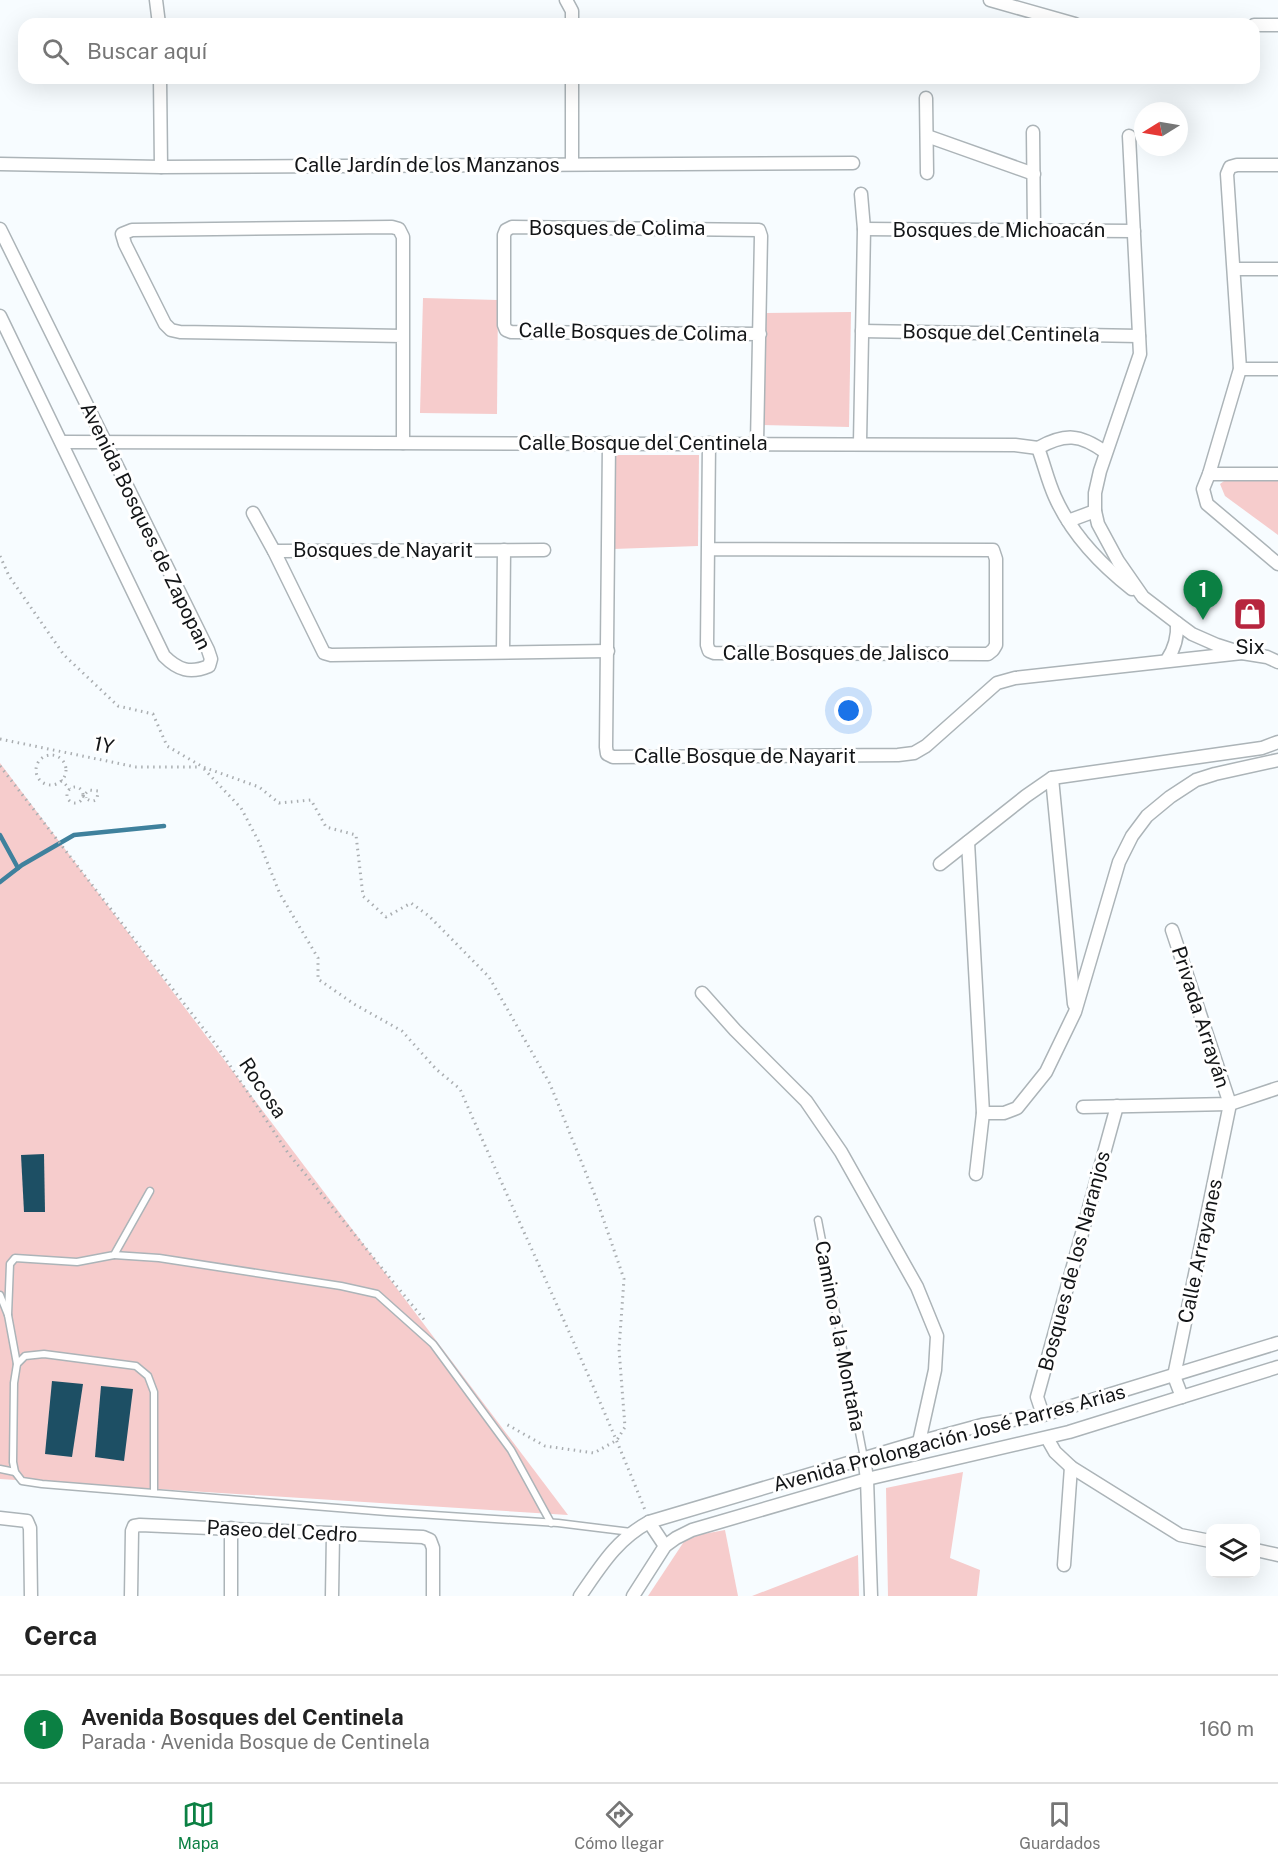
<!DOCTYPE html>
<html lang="es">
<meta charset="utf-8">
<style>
:root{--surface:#fff;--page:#f6f6f6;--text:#222;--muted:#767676;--line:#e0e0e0;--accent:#0b8043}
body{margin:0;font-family:"Public Sans",sans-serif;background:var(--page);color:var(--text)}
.controls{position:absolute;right:18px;bottom:18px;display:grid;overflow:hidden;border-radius:12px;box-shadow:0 6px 24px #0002}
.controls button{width:54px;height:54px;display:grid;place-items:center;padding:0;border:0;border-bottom:2px solid var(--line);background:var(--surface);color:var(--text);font:30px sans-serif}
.compass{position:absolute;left:1134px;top:102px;width:54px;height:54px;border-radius:50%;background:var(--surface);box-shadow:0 6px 24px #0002;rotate:259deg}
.you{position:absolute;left:849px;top:711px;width:21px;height:21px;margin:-15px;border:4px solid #fff;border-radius:50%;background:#1a73e8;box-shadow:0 0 0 9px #1a73e833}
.badge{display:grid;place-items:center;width:39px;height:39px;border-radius:50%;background:var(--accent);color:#fff;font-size:20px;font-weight:700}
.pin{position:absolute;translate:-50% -50px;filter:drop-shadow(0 2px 3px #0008)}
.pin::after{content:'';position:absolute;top:32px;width:21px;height:18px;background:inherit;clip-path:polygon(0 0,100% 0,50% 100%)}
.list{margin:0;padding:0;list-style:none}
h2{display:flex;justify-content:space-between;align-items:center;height:78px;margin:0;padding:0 24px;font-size:26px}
h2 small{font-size:20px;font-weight:400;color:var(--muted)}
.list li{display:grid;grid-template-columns:39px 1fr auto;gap:18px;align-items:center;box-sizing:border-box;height:108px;padding:0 24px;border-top:2px solid var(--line)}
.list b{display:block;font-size:22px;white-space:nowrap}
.list p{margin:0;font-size:20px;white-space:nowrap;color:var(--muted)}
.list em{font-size:20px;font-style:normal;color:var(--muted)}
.icon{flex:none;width:33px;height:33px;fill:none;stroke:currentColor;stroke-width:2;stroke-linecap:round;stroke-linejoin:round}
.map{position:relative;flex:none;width:1278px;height:1596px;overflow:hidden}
.search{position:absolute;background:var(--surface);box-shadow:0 6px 24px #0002;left:18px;right:18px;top:18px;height:66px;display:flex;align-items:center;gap:15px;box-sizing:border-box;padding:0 21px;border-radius:18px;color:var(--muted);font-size:22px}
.sheet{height:186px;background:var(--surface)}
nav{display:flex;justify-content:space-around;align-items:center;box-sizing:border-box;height:84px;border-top:2px solid var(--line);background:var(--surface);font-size:16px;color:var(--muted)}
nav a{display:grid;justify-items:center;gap:3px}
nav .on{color:var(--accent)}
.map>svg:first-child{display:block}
.green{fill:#f6cccc}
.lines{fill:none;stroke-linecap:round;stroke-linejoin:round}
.stream{stroke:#3f819d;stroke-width:4.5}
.building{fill:#1d4f64}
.service-casing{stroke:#acb4b8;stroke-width:9}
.minor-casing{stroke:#acb4b8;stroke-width:15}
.path{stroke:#aaaeb1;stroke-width:3;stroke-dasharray:1.5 4.5;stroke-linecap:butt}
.service{stroke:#fff;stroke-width:6}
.minor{stroke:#fff;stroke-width:12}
.labels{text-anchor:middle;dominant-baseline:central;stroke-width:6;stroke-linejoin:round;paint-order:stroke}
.street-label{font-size:20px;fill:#131517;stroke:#fff}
.poi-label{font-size:20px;fill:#131517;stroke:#fff}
</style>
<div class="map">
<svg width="1278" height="1596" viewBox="0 0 1278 1596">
<rect width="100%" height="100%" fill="#f7fcff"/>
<g class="green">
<path d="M423 298 498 300 497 414 420 413Z"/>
<path d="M851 312 849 427 760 425 765 313Z"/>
<path d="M614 455H699L698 546 613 549Z"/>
<path d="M1228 478 1278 480V535L1225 496 1220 484Z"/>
<path d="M0 763 568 1515 0 1479Z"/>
<path d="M963 1472 950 1558 980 1570 977 1596H888L886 1488Z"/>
<path d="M725 1530 738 1596H648L687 1537Z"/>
<path d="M858 1555 859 1596H752Z"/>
</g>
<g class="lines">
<g class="stream">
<path d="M0 835 18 868"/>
<path d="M0 882 22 865 74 835 164 826"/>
</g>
</g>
<g class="building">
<path d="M44 1154 45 1212H24L21 1155Z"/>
<path d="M52 1381 83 1384 72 1457 45 1454Z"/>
<path d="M101 1386 133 1389 124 1461 95 1457Z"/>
</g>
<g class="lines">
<defs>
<g id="service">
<path d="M818 1220 864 1458"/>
<path d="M114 1255 159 1258 341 1286 377 1294 433 1344 511 1450 551 1523"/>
<path d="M0 1295 8 1315 17 1364"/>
<path d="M8 1315 10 1264 15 1258 77 1262 114 1255 150 1191"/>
<path d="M0 1469 15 1472"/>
<path d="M154 1493V1392L148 1376 136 1366 44 1354 25 1356 17 1364 14 1383 13 1462 15 1472 22 1481 42 1484 387 1512 558 1523 631 1532"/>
</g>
<g id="minor">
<path d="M156 0 159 24"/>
<path d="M566 0 572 11V24"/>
<path d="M990 0 1075 24"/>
<path d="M1254 25H1278"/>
<path d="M160 78 161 167"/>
<path d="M572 78V164"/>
<path d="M926 98 927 173"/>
<path d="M1033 132 1034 230"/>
<path d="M927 136 1034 174"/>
<path d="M1129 136 1140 354 1100 471 1095 493V511L1098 524 1118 561 1143 597 1177 623 1192 634 1217 645 1242 653 1267 657 1278 662"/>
<path d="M0 164 161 167 853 163"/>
<path d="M1278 165H1237L1230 167 1227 174 1240 369 1209 474 1203 489 1207 504 1278 564"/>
<path d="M0 229 208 650 211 659 209 666C190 674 178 670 164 656L0 316"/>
<path d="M864 229 1134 231"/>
<path d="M1235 269H1278"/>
<path d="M862 331 1139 336"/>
<path d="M402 336 180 332 171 330 165 324 125 244 122 234 132 230 392 227 399 229 403 237V443"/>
<path d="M1240 369H1278"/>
<path d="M62 442 1015 445 1038 448"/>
<path d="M609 443 606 747 607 754 613 757 898 755 914 753 926 746 997 683 1015 678 1242 653"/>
<path d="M757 443 761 236 759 230 512 227 506 230 504 235V325L506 330 511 332 760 334"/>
<path d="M860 443 864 229 861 194"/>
<path d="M1038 448C1044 464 1048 482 1055 497 1072 535 1100 564 1132 589"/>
<path d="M1038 448C1065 433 1080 434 1105 452"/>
<path d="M1209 474H1278"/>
<path d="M253 513 274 551 324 653 331 655 608 651"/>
<path d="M1068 521 1095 511"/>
<path d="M708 549 993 550 996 559V645L993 650 988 654 714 653 709 651 707 645 709 443"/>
<path d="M274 551 544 550"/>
<path d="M503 652 504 550"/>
<path d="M1167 660C1175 648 1178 637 1177 623"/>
<path d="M1052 778 1074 1004"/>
<path d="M968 842 983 1113 976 1174"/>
<path d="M940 864 1026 796 1052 778 1262 748 1278 742"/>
<path d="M1172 930 1230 1104 1174 1376 1182 1397"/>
<path d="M702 993 735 1030 806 1101 841 1152 917 1287 937 1336 935 1370 919 1442"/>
<path d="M1083 1107 1230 1104 1278 1088"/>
<path d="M983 1113H1004L1017 1108 1046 1072 1075 1012 1119 862 1132 836 1147 816 1170 797 1196 780 1215 774 1278 760"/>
<path d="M1043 1415 1037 1397 1117 1106"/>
<path d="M1047 1438 1055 1452 1071 1467 1180 1535 1210 1541"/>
<path d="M864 1458 867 1479 871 1596"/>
<path d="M0 1518 27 1521 30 1528 31 1596"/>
<path d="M649 1522 665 1546"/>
<path d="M1256 1550 1278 1555"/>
<path d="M1064 1565 1071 1467"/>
<path d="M131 1596 132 1531 134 1526 140 1525 423 1537 430 1540 433 1548V1596"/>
<path d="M231 1596V1528"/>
<path d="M332 1596 333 1534"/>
<path d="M580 1596C601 1566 616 1540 649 1522L919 1442 982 1425 1043 1415 1278 1343"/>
<path d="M633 1596 665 1546 676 1538 692 1530 867 1479 1069 1432 1278 1367"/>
</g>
</defs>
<use href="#service" class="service-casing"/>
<use href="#minor" class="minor-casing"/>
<g class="path">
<path d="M0 556 9 576 64 655 118 706 153 714 167 746 203 767 259 787 279 803 311 800 326 827 356 835 363 896 386 917 411 903 429 916 489 977 550 1084 596 1198 624 1279 619 1349 625 1427 617 1440 594 1453 545 1446 506 1424"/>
<path d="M0 739 136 767H201"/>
<circle cx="51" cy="770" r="15"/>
<path d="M0 766 217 1046 288 1153 426 1322"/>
<path d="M204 769 241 808 259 842 280 894 318 958V979L354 1004 402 1031 436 1069 460 1089C521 1229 588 1367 645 1510"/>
<path d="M61 780 70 789"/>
<circle cx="75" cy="795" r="8"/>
<path d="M83 796C88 800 92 803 97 799L98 791 89 790 85 794 86 798"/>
</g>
<use href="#service" class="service"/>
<use href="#minor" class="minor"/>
</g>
<defs>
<symbol id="shop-square" viewBox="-11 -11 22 22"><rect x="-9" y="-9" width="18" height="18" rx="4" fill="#b7253e" stroke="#fff"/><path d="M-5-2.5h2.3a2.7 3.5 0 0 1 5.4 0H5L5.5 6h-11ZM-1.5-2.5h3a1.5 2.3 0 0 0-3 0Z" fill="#fff"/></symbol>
</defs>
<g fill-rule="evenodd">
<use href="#shop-square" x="1231" y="595" width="38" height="38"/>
</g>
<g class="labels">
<g class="street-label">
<text x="427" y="165">Calle Jardín de los Manzanos</text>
<text x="617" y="228">Bosques de Colima</text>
<text x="999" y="230">Bosques de Michoacán</text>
<text transform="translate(633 332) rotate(1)">Calle Bosques de Colima</text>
<text transform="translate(1001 333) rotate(1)">Bosque del Centinela</text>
<text x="643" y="443">Calle Bosque del Centinela</text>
<text transform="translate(146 526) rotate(64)">Avenida Bosques de Zapopan</text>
<text x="383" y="550">Bosques de Nayarit</text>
<text x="836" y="653">Calle Bosques de Jalisco</text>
<text transform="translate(104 745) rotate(12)">1Y</text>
<text x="745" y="756">Calle Bosque de Nayarit</text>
<text transform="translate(1201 1017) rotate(72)">Privada Arrayán</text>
<text transform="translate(263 1088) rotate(56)">Rocosa</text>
<text transform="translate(1200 1251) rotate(-78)">Calle Arrayanes</text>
<text transform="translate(1074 1261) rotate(-75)">Bosques de los Naranjos</text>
<text transform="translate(840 1336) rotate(79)">Camino a la Montaña</text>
<text transform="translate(949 1438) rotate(-15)">Avenida Prolongación José Parres Arias</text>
<text transform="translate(282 1531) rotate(3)">Paseo del Cedro</text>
</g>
<g class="poi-label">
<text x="1250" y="647">Six</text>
</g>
</g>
</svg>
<div class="controls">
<button><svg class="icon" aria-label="layers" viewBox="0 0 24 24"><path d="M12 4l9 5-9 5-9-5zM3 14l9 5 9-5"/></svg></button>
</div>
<svg class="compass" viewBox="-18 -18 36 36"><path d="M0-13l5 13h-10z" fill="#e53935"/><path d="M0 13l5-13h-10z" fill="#767676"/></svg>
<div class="you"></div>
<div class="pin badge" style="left:1203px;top:620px">1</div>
<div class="search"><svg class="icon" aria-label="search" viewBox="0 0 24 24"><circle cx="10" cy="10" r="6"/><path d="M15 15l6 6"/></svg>Buscar aquí</div>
</div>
<section class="sheet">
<h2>Cerca<small></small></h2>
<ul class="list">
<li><span class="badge">1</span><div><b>Avenida Bosques del Centinela</b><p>Parada · Avenida Bosque de Centinela</p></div><em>160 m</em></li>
</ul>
</section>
<nav>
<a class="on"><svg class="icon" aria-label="map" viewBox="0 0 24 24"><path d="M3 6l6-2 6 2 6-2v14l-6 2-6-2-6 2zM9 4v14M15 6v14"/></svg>Mapa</a>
<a><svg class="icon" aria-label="directions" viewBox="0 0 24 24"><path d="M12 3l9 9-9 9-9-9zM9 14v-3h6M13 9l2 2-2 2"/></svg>Cómo llegar</a>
<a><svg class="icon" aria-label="saved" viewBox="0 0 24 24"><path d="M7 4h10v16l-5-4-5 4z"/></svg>Guardados</a>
</nav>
